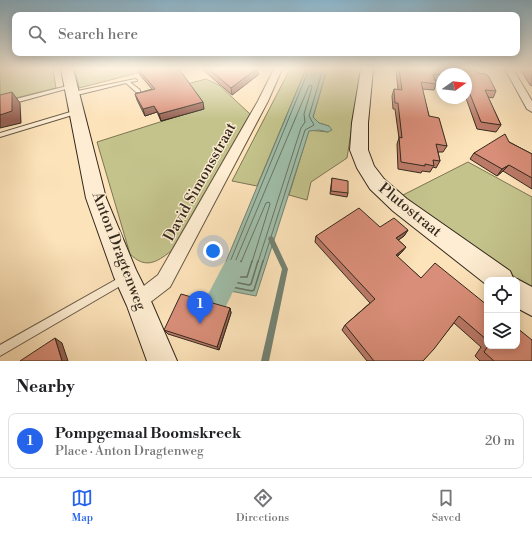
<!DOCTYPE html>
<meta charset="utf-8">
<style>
:root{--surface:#fff;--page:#f2f2f2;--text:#202124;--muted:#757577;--line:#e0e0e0;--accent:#2563eb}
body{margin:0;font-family:"Libre Bodoni",serif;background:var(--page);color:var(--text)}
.controls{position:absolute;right:12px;bottom:12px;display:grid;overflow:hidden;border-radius:8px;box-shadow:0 2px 10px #0003}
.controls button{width:36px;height:36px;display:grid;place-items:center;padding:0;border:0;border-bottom:1px solid var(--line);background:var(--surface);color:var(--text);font:20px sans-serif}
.compass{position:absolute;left:436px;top:68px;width:36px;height:36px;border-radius:50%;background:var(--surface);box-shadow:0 2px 10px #0003;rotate:75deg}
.you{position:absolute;left:213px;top:251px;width:14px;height:14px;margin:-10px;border:3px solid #fff;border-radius:50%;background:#1a73e8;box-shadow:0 0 0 6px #1a73e833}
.badge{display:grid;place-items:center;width:26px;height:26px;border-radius:50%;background:var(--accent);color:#fff;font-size:13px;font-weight:700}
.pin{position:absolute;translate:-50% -33px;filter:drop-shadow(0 1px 2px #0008)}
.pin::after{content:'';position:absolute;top:21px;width:14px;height:12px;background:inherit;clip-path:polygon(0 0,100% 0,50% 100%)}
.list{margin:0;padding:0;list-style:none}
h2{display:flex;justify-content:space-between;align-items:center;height:52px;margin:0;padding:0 16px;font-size:17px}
h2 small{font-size:13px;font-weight:400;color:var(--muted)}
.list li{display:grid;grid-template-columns:26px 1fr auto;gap:12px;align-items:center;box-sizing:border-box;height:56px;margin:0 8px 8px;padding:0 8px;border:1px solid var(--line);border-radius:8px}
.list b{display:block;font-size:15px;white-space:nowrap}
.list p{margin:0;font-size:13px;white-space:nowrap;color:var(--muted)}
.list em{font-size:13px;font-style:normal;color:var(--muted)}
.icon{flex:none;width:22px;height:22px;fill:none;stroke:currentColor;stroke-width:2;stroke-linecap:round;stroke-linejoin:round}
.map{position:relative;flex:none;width:532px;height:361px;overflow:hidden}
.search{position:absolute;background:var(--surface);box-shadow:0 2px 10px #0003;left:12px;right:12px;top:12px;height:44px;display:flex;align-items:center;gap:10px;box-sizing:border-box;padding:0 14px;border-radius:8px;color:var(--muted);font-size:15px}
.sheet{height:116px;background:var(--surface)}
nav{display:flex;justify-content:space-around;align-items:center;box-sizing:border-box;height:56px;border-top:1px solid var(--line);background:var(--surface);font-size:11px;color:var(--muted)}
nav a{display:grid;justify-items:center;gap:2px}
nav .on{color:var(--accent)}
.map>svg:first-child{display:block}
.green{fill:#c4c38c;stroke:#7c7655}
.water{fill:#a0bfab;stroke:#748373}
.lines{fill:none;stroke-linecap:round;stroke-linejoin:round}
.shore-far1{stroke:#6a7464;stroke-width:1}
.shore{stroke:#6a7464;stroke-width:1.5}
.stream{fill:#748373;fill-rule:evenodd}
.canal{fill:#a0bfab;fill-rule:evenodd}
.lane-casing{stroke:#665845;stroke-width:2}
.street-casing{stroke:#665845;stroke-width:2}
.secondary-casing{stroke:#332a1e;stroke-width:2}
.lane{fill:#feedd2;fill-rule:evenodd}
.street{fill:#feedd2;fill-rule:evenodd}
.secondary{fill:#feedd2;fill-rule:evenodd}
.wall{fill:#bb7a68;stroke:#332a1e}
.shaded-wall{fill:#986355;stroke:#332a1e}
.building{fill:#d98e79;stroke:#332a1e}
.labels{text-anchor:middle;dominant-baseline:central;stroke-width:3;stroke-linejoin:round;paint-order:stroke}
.street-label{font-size:15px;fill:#332a1e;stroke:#feedd2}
</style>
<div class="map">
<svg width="532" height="361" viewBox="0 0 532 361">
<rect width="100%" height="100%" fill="#fde3ba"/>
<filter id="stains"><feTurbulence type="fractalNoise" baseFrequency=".005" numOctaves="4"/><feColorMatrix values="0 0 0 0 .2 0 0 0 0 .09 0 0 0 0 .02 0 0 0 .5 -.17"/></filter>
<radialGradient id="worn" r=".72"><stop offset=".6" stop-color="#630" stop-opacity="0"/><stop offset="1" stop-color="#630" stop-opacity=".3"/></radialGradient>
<g class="green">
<path d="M0 69H53L56 88 0 102Z"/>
<path d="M75 69H153L79 88Z"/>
<path d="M290 69H306L257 186 232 181Z"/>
<path d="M327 69H361L347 158 311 182 307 200 289 195 309 130 328 132 329 126 319 123 313 117Z"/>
<path d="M206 79 219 85 250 114 171 251C156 263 145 269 130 254L97 142 204 108 187 84Z"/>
<path d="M468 162 532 197V289L401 196Z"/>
</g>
<path class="water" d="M306 69H327L313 117 319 123 329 126 332 130 328 132 319 130 309 131 256 296 215 288Z"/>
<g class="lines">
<g class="shore-far1">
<path d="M230 262 309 69"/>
<path d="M235 262 309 86 311 85 312 87 304 114 305 122 301 128 258 262"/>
<path d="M241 262 266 203 269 202 270 204 252 262"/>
<path d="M263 262 305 130 314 125 309 116 323 69"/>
</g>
<g class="shore">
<path d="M230 261 221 283 222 285 252 291 254 290 263 261"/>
<path d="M236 261 228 279 229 281 249 285 251 284 258 261"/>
<path d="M241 261 236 274 238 277H247L252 261"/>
</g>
<path class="stream" d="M271 236 273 237 288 269 269 361H261L282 269 268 239 269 237Z"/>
<path class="canal" d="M233 259 241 262 244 269 225 308 217 312 209 308 205 300 225 262Z"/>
<defs>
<g id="lane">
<path d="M135 79 137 80V81L130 82 140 90V92H136L126 83 73 96 70 94 73 92Z"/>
<path d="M71 85 73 86V87L0 107V103Z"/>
<path d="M77 110 80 112 79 113 0 137V133Z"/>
<path d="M124 275 127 276 129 279 127 282 0 356V345Z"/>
</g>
<g id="street">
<path d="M274 69H282L268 101 170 287 144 307 138 310 132 307 129 301 132 295 158 275 258 101Z"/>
<path d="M505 69H513L532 101V112L527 109Z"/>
</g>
<g id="secondary">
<path d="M61 69H73L106 198 136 270 147 292 177 361H147L127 306 114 277 86 198Z"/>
<path d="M361 69H373L368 123V150L374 166 384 179 407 199 510 271 514 280H487V285L393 211 370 189 357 168 350 150 352 123Z"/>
<path d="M517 279 532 287V316L517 308V280H515Z"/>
</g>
</defs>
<use href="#lane" class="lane-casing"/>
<use href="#street" class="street-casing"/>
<use href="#secondary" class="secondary-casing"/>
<use href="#lane" class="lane"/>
<use href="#street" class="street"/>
<use href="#secondary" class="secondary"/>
</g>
<g class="wall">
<path d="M138 69 204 109 161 121 157 112 145 116 137 100 135 94 152 89 140 75Z"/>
<path d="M202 69H258V75L232 95Z"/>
<path d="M396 69H475L477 73 496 91 493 98 488 97 501 125 496 132 477 129 466 98V74H442V81L435 80 436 84 434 90 422 89 429 116 447 146 443 152H438L440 161 436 168 433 167 430 172 422 171 421 173 398 169 397 144 399 138 395 109H393L392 96 394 89 398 90Z"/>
<path d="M520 69H532V86L530 85Z"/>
<path d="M509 142 532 154V189L503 171 497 176 470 159 474 153Z"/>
<path d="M332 178 348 193 347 197 330 194Z"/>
<path d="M408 230 404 236 398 240 406 247 401 253 397 257 421 278 487 305V346H517L532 361H480L475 356 481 347 454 323 423 361H367L342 330 345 325 370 303 315 242 316 236Z"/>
<path d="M230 308 231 313 219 350 168 334 164 330Z"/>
</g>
<g class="shaded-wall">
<path d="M256 69H258V75L232 95 231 88Z"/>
<path d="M12 92 20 103 21 123 0 128V115Z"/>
<path d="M203 102 204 109 161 121 159 114Z"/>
<path d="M154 106 157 112 145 116 143 109Z"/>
<path d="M509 165 503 171 497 176 502 169Z"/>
<path d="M408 230 404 236 392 245 396 238Z"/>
<path d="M406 247 401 253 391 261 396 255Z"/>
<path d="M230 308 231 313 219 350 217 347Z"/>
<path d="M55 338 62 343 68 361H62Z"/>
</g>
<g class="building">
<path d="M138 69H179L203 102 159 114 154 106 143 109 135 94 155 89Z"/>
<path d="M209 69H256L231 88Z"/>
<path d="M399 69H475L477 73 486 74 489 77 496 91 485 90 501 125 481 122 466 84V74H442V75L433 74 436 84 421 82 429 116 439 118 447 146 436 144 440 161 433 160 434 166 425 164V166L401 162 399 137 402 138 398 103H395L394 89 402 90Z"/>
<path d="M12 92V111L0 115V95Z"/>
<path d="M505 134 509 142 532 154V178L509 165 502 169 474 153Z"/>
<path d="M332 178 348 181V193L331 191Z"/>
<path d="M359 208 380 227 394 218 408 230 396 238 406 247 396 255 421 278 435 263 487 305V340L459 316 434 349 423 361H374L345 325 375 299 316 236Z"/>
<path d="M181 294 230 308 217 347 164 330Z"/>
<path d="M517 328 532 340V361H494L484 352 488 346H517Z"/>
<path d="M55 338 62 361H20Z"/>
</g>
<linearGradient id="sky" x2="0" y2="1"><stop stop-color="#8bb8d0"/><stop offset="0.58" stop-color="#fef2e0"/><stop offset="1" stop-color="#fef2e0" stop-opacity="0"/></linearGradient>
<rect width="532" height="119" fill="url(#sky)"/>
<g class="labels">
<g class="street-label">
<text transform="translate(200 182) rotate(-61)">David Simonsstraat</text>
<text transform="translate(410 210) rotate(39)">Plutostraat</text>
<text transform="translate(119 251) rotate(69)">Anton Dragtenweg</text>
</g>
</g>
<rect width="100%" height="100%" filter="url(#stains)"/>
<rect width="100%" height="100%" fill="url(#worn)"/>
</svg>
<div class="controls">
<button><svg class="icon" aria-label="locate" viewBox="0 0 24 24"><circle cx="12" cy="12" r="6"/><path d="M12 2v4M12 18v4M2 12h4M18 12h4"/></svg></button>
<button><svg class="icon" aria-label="layers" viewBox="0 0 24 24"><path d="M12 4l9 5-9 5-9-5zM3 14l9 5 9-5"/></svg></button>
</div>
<svg class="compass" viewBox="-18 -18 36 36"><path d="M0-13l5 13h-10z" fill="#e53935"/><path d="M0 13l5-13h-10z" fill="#757577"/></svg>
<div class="you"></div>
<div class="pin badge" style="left:200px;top:324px">1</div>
<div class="search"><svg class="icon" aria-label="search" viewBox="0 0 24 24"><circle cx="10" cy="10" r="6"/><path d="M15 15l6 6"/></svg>Search here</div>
</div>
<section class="sheet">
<h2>Nearby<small></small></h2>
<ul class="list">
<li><span class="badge">1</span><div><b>Pompgemaal Boomskreek</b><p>Place · Anton Dragtenweg</p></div><em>20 m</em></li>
</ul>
</section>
<nav>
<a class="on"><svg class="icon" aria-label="map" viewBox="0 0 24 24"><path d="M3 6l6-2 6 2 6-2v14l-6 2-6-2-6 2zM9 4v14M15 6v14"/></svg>Map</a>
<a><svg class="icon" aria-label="directions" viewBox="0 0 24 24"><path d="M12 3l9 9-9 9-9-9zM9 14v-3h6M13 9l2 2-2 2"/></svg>Directions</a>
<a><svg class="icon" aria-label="saved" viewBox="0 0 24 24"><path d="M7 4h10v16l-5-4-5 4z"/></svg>Saved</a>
</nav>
